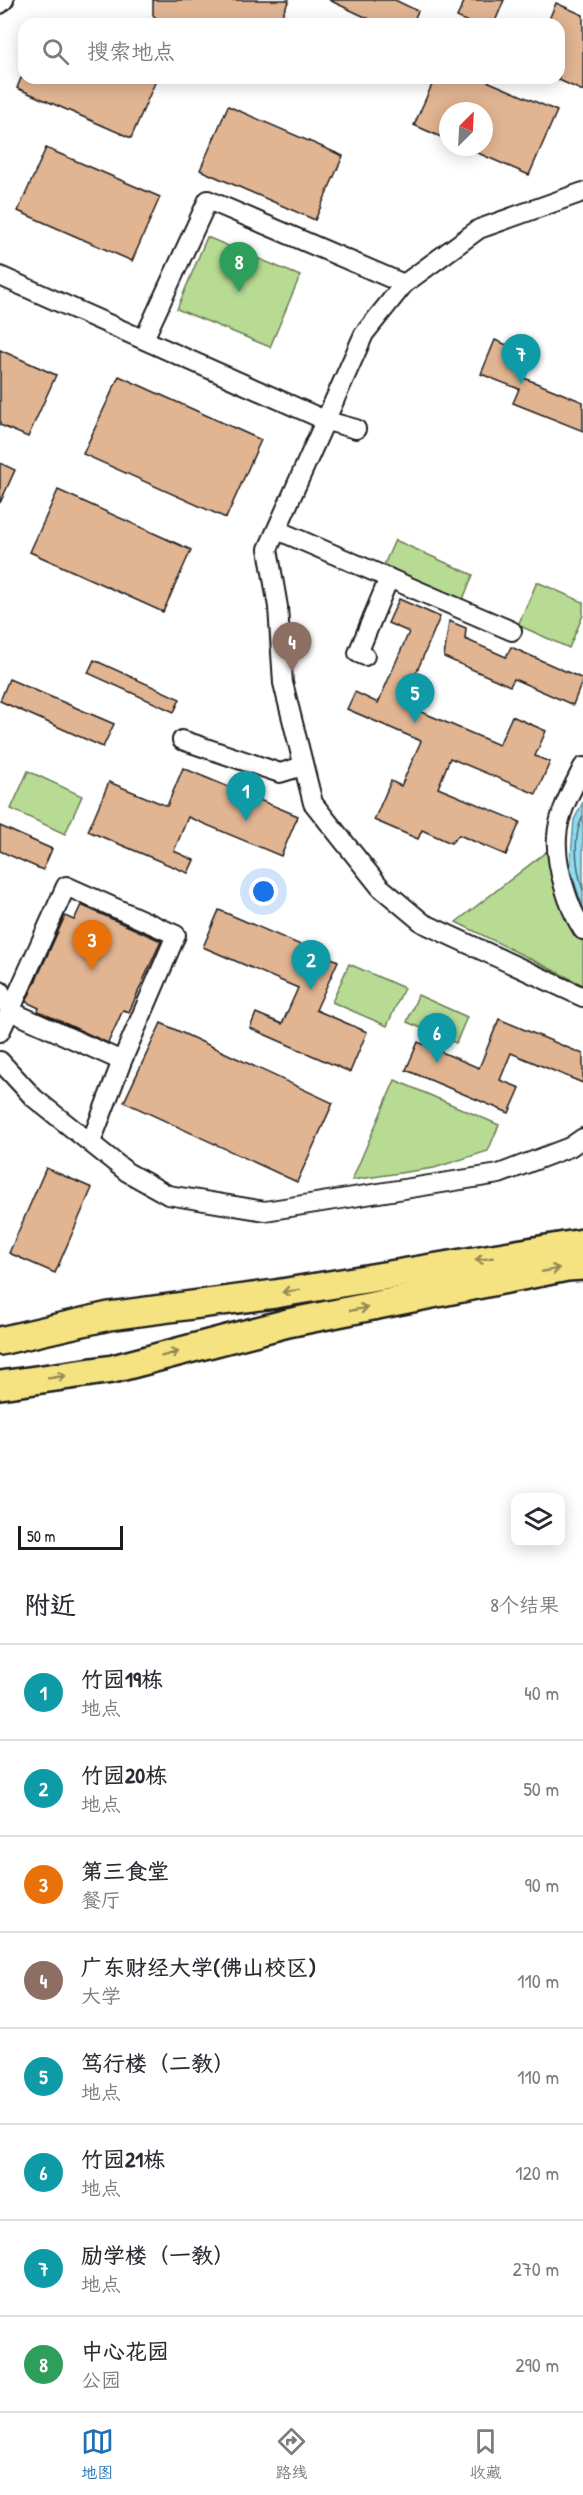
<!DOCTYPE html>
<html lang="zh">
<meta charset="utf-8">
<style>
:root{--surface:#fff;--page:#f7f7f7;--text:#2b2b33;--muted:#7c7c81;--line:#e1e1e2;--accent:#1f6fb2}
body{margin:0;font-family:"Patrick Hand","LXGW WenKai TC",sans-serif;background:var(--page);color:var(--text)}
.controls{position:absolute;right:18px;bottom:18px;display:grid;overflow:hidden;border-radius:12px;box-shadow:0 3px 15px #0003}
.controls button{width:54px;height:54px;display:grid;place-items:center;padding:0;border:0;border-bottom:2px solid var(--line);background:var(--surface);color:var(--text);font:30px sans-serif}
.compass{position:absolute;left:439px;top:102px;width:54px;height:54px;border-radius:50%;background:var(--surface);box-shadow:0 3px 15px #0003;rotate:24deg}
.scale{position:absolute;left:18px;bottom:15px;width:105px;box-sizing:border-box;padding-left:6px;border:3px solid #1c1c1c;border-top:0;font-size:16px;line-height:21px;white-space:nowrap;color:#1c1c1c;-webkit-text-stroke:4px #fff;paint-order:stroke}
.you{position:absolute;left:264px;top:892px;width:21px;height:21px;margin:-15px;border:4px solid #fff;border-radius:50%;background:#1a73e8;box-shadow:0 0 0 9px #1a73e833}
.badge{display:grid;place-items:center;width:39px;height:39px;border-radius:50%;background:var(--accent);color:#fff;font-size:20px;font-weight:700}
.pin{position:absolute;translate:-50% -50px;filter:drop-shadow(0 2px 3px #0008)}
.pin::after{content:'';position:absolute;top:32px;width:21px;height:18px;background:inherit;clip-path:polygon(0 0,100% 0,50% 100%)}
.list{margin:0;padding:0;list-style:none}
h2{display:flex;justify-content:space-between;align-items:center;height:78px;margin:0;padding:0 24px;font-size:26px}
h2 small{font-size:20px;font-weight:400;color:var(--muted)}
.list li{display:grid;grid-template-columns:39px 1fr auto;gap:18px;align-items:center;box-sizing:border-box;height:96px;padding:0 24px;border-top:2px solid var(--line)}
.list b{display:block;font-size:22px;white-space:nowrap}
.list p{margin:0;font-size:20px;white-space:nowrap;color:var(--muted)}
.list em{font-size:20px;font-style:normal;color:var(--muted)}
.icon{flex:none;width:33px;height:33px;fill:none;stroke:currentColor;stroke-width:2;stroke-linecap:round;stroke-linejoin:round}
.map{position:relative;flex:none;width:583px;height:1565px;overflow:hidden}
.search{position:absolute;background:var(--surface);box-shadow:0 3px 15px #0003;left:18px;right:18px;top:18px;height:66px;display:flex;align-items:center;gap:15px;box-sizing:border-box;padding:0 21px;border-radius:18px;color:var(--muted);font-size:22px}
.sheet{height:846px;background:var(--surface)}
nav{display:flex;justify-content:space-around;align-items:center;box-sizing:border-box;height:84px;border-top:2px solid var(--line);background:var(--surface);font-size:16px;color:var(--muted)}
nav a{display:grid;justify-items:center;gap:3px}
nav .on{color:var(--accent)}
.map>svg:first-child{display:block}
.green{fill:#b8db94;stroke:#6a7c58;stroke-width:1.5}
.water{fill:#90dbf0;stroke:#628f9b;stroke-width:1.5}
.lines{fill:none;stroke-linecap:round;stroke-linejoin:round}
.shore{stroke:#4a6871;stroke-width:1.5}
.building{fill:#e1b492;stroke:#1c1c1c;stroke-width:1.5}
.minor-casing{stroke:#1c1c1c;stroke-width:22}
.highway-casing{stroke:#1c1c1c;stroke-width:32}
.minor{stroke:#fff;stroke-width:18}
.highway{stroke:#f5e382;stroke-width:27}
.oneway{stroke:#938954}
</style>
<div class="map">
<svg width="583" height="1565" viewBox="0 0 583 1565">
<rect width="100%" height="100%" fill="#fff"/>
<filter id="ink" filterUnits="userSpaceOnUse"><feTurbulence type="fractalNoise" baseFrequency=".0167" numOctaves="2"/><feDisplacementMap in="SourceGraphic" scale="12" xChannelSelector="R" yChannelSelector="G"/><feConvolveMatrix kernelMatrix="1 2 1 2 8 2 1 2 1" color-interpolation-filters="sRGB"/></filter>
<g filter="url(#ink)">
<g class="green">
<path d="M207 237 300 276 270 347 177 309Z"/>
<path d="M395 540 473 575 461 604 382 569Z"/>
<path d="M537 582 583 602V615L569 648 518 625Z"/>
<path d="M28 771 82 796 65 834 11 809Z"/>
<path d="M546 852 583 931V985L456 922Z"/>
<path d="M349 964 404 988 387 1026 332 1002Z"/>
<path d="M418 995 467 1017 456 1043 407 1022Z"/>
<path d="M395 1080 499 1125 488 1151 434 1168 352 1180Z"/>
</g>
<path class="water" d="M583 802V909L570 868 574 820Z"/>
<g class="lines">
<path class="shore" d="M583 816C572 837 576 868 583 890"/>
</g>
<g class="building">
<path d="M153 0H289L278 24H247L237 19 233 24H162L153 15Z"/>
<path d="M329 0H395L418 11 412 24H380Z"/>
<path d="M465 0H504L494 24H472L457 17Z"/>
<path d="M556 3 583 15V91L559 80V24H547Z"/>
<path d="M21 78H157L131 138 17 88Z"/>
<path d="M435 78H480L557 111 529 175 464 147H484V111H448V140L414 125Z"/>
<path d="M228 106 343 156 315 220 200 170Z"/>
<path d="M46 148 160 197 132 261 18 211Z"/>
<path d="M495 340 533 356 524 378 583 402V431L513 403 519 389 481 374Z"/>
<path d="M0 350 56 375 28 437 0 425Z"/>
<path d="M119 376 261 440 226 518 83 454Z"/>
<path d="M0 463 15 470 0 503Z"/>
<path d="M58 490 191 550 163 612 30 552Z"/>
<path d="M399 599 440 617 403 704 499 745 512 716 546 731 535 756 550 762 536 794 450 758 438 788 520 822 506 855 459 835 451 843 422 830 418 839 374 820 391 781 401 786 421 741 347 709 355 692 378 703 409 632 388 623Z"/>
<path d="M449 621 466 628 465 639 506 657 511 647 583 679 573 705 514 679 510 686 444 657Z"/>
<path d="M94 660 180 699 174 712 88 673Z"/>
<path d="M9 679 114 724 103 747 0 701Z"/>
<path d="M183 768 298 816 281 856 188 817 174 851 194 860 188 873 88 831 109 782 167 806Z"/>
<path d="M0 826 52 849 43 870 0 851Z"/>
<path d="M81 905 161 941 129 1012 123 1010 108 1043 38 1011 39 1008 26 1002 65 916 74 920Z"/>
<path d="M219 910 338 961 316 1010 367 1032 350 1072 250 1028 256 1013 282 1024 298 988 203 947Z"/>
<path d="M499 1019 583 1054V1083L511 1053 500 1080 520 1088 509 1113 406 1070 418 1042 479 1068Z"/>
<path d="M161 1023 333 1103 297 1182 124 1102Z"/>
<path d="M46 1168 92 1188 55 1273 9 1253Z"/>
</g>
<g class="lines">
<defs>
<g id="minor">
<path d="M0 4 4 0"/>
<path d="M583 192 479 229 404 284 364 334 268 549 278 607 283 683 313 803 380 887 423 923 583 997"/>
<path d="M0 276 327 421 356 429"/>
<path d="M144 339 208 200 404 284"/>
<path d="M277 530 512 631"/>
<path d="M365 656 358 653 389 578"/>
<path d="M182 740 280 773 303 766"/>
<path d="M583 767C573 788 558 813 557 837 555 864 568 907 583 930"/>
<path d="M0 991 10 1011 0 1032"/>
<path d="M0 1061 34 1098 127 1172 168 1195 265 1211 499 1174 570 1147 583 1138"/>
<path d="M91 1142 122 1061 10 1011 66 886 176 935 122 1061"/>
</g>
<g id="highway">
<path d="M0 1341 109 1316 275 1294 583 1243"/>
<path d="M0 1385 113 1369 288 1323 567 1267 583 1266"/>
</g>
</defs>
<use href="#minor" class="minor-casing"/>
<use href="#highway" class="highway-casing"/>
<use href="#minor" class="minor"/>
<use href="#highway" class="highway"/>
</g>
<defs><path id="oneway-shaft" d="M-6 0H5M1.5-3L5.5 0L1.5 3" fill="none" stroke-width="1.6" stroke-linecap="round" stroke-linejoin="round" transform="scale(1.5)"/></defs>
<g class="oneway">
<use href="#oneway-shaft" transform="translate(484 1259) rotate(171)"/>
<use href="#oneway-shaft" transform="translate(551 1270) rotate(-11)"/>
<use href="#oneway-shaft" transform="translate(291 1291) rotate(171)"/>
<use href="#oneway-shaft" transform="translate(359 1309) rotate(-11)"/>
<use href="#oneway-shaft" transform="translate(170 1354) rotate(-15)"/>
<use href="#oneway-shaft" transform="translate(57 1377) rotate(-8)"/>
</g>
</g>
</svg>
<div class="controls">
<button><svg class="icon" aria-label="layers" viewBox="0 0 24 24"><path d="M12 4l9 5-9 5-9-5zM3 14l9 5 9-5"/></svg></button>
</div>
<svg class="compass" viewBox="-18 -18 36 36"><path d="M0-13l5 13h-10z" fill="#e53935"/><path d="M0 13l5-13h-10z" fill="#7c7c81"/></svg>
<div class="scale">50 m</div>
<div class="you"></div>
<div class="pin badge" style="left:246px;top:821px;background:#0f9aa8">1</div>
<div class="pin badge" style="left:311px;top:990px;background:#0f9aa8">2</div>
<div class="pin badge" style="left:92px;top:970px;background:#e8710a">3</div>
<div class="pin badge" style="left:292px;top:672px;background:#8d6e63">4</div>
<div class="pin badge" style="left:415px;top:723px;background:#0f9aa8">5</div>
<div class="pin badge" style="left:437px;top:1063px;background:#0f9aa8">6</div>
<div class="pin badge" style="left:521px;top:384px;background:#0f9aa8">7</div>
<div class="pin badge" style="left:239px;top:292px;background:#2e9e5b">8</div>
<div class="search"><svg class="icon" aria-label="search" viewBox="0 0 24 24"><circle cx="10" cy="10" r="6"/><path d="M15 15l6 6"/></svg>搜索地点</div>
</div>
<section class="sheet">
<h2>附近<small>8个结果</small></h2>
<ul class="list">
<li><span class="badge" style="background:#0f9aa8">1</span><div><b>竹园19栋</b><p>地点</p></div><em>40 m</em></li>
<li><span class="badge" style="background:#0f9aa8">2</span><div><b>竹园20栋</b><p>地点</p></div><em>50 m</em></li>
<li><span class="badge" style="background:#e8710a">3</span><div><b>第三食堂</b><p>餐厅</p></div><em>90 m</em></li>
<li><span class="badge" style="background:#8d6e63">4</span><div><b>广东财经大学(佛山校区)</b><p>大学</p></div><em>110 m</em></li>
<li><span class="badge" style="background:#0f9aa8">5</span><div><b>笃行楼（二教）</b><p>地点</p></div><em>110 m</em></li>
<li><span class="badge" style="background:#0f9aa8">6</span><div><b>竹园21栋</b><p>地点</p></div><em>120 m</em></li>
<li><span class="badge" style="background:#0f9aa8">7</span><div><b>励学楼（一教）</b><p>地点</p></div><em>270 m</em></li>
<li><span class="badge" style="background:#2e9e5b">8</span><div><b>中心花园</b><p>公园</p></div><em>290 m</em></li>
</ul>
</section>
<nav>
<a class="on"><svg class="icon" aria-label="map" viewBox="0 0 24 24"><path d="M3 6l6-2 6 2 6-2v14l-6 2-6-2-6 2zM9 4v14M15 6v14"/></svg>地图</a>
<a><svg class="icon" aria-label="directions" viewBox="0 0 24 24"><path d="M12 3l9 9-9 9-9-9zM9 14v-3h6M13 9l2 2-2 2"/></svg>路线</a>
<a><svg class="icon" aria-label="saved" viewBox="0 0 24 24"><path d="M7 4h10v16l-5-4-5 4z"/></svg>收藏</a>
</nav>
